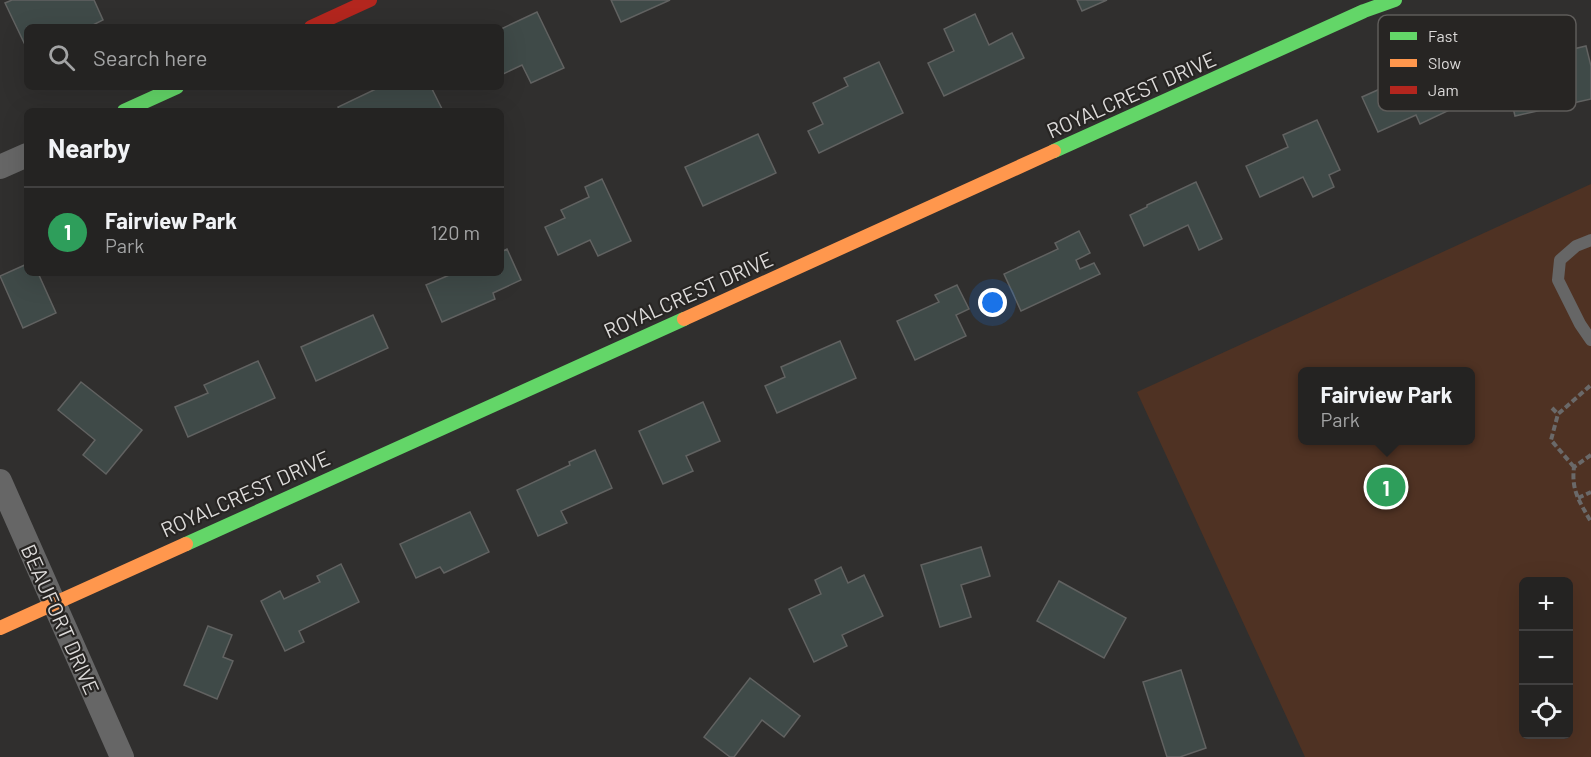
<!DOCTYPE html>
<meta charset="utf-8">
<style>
:root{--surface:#242322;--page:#2c2b2a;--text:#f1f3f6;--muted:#a3a4a5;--line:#414040;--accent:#1a73e8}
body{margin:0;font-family:Barlow,sans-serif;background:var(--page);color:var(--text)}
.controls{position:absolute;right:18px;bottom:18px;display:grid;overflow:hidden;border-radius:9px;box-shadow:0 6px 24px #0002}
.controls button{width:54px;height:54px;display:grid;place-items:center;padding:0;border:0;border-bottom:2px solid var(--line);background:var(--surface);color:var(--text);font:30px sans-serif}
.you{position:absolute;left:993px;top:303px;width:21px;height:21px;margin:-15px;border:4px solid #fff;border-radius:50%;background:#1a73e8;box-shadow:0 0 0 9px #1a73e833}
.badge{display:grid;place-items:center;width:39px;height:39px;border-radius:50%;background:var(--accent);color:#fff;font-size:20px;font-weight:700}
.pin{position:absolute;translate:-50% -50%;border:3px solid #fff;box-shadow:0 2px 6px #0006}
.popup{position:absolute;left:1298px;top:367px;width:177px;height:78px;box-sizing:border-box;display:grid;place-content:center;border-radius:9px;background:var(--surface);filter:drop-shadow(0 2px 4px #0005);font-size:20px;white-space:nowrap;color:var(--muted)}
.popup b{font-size:22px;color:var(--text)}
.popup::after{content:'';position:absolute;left:50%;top:100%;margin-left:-12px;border:12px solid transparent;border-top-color:var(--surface)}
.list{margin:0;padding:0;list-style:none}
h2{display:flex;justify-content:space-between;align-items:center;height:78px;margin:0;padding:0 24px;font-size:26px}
h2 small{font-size:20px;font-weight:400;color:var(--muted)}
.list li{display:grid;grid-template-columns:39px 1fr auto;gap:18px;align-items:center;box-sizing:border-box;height:90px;padding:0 24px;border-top:2px solid var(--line)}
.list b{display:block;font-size:22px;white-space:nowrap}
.list p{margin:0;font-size:20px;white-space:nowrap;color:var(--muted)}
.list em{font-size:20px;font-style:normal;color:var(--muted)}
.icon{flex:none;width:33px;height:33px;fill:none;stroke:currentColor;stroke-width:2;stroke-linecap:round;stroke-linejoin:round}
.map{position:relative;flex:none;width:1591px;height:757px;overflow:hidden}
.search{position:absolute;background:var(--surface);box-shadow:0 6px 24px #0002;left:24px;top:24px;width:480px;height:66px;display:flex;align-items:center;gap:15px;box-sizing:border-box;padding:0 21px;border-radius:9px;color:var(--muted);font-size:22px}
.panel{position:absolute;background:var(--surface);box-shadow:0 6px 24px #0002;left:24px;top:108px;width:480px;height:168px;border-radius:9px}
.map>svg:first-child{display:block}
.green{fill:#4f3223;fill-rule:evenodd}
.building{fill:#3f4a48;stroke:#616261;stroke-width:1.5}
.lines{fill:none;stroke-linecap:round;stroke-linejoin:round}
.path{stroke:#6a6969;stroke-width:4;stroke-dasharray:6 3;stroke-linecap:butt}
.lane{stroke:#666;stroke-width:12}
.street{stroke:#666;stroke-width:24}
.fast{stroke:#63d668;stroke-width:14}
.slow{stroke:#ff974d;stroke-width:14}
.jam{stroke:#b3261e;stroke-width:14}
.labels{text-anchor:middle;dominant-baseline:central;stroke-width:4.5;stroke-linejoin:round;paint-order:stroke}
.street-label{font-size:21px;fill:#dddbda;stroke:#272523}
.key{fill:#272523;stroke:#5e5c5a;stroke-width:1.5}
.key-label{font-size:16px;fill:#dddbda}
</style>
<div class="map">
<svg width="1591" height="757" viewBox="0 0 1591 757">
<rect width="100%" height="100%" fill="#302f2e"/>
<path class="green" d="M1591 184V757H1305L1137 392ZM1302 372H1470V440H1302ZM1524 582H1568V734H1524Z"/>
<g class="building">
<path d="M12 0H94L103 20 89 27H27V49L5 3Z"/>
<path d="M611 0H670L621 22Z"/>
<path d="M1077 0H1107L1082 11Z"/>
<path d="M537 12 564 68 531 83 522 65 501 75V29Z"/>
<path d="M975 14 989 45 1012 33 1024 58 944 96 928 63 954 51 944 29Z"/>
<path d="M1586 46 1591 66V99L1515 116 1506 77 1551 67 1548 55Z"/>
<path d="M879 62 903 113 819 153 808 131 823 124 813 103 848 86 844 78Z"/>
<path d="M1436 64 1456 107 1420 124 1416 115 1378 132 1362 97Z"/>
<path d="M380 87H431L442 109 438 111H340L338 107Z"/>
<path d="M1317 120 1340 170 1329 175 1334 187 1313 197 1303 177 1260 197 1246 166 1288 147 1283 135Z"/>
<path d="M758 134 776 173 703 206 685 167Z"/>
<path d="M602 179 631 241 598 256 590 240 558 255 545 227 565 218 561 210 589 197 585 187Z"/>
<path d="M1196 182 1222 239 1199 250 1188 225 1144 246 1130 215 1147 207V205Z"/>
<path d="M1079 231 1090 253 1076 260 1080 269 1094 263 1100 274 1021 311 1004 274 1058 249 1055 243Z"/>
<path d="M507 249 521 280 493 293 495 299 442 322 426 285 454 273H501V252Z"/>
<path d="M27 264V273H38L56 313 23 328 0 276Z"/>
<path d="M957 285 969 309 956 315 966 336 915 360 897 321 939 302 935 295Z"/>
<path d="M373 315 388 348 316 381 301 347Z"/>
<path d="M840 341 856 378 777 413 765 386 785 377 781 367Z"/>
<path d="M258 361 275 398 188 437 175 407 208 393 204 385Z"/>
<path d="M81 382 142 430 106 474 83 455 95 440 58 410Z"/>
<path d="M703 402 720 441 686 456 693 471 663 484 639 431Z"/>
<path d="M595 450 612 488 561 511 567 523 538 536 517 490 570 465 569 462Z"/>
<path d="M470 512 489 552 444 573 440 567 416 578 400 544Z"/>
<path d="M981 547 990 576 961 585 971 617 940 627 921 565Z"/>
<path d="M341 564 359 602 299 631 304 642 285 651 261 601 280 591 284 599 320 582 317 576Z"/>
<path d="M841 567 848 583 864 575 883 616 842 635 847 646 814 662 789 609 821 594 815 580Z"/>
<path d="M1059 581 1126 618 1104 658 1037 621Z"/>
<path d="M208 626 232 635 223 657 233 661 217 699 184 685Z"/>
<path d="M1181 670 1206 748 1180 757H1167L1143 682Z"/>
<path d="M750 678 800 716 784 737 762 720 734 757H730L704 737Z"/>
</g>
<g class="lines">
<g class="path">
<path d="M1552 408 1558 414"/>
<path d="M1591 455 1574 467C1571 491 1580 502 1591 522"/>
<path d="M1574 467 1551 440 1558 414 1591 385"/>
<path d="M1578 498 1591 492"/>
</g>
<path class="lane" d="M1591 240 1576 246 1560 260 1558 280 1580 324 1591 340"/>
<g class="street">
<path d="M0 167 27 155"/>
<path d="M0 481 122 757"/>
</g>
<g class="fast">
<path d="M124 111 177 87"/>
<path d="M1054 151 1364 11 1395 0"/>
<path d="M186 544 684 319"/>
</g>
<g class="slow">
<path d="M684 319 1054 151"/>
<path d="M0 628 186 544"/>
</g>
<path class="jam" d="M311 27 370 0"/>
</g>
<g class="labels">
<g class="street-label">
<text transform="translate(1131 94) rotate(-24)">ROYALCREST DRIVE</text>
<text transform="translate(688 294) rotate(-24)">ROYALCREST DRIVE</text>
<text transform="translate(245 493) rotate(-24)">ROYALCREST DRIVE</text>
<text transform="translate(61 619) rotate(66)">BEAUFORT DRIVE</text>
</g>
</g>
<rect x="1378" y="15" width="198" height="96" rx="9" class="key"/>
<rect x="1390" y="32" width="27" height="8" fill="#63d668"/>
<rect x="1390" y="59" width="27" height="8" fill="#ff974d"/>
<rect x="1390" y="86" width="27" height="8" fill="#b3261e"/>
<g class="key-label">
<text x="1428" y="42">Fast</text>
<text x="1428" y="69">Slow</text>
<text x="1428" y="96">Jam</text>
</g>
</svg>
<div class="controls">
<button>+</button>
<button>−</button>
<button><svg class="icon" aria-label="locate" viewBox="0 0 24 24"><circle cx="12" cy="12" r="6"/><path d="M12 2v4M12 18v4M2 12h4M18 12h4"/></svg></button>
</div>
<div class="you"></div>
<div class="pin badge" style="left:1386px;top:487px;background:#2e9e5b">1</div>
<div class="popup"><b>Fairview Park</b>Park</div>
<div class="search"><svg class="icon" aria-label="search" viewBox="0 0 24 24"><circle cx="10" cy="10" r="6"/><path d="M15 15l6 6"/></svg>Search here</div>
<section class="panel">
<h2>Nearby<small></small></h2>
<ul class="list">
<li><span class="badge" style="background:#2e9e5b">1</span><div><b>Fairview Park</b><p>Park</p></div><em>120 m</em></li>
</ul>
</section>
</div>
